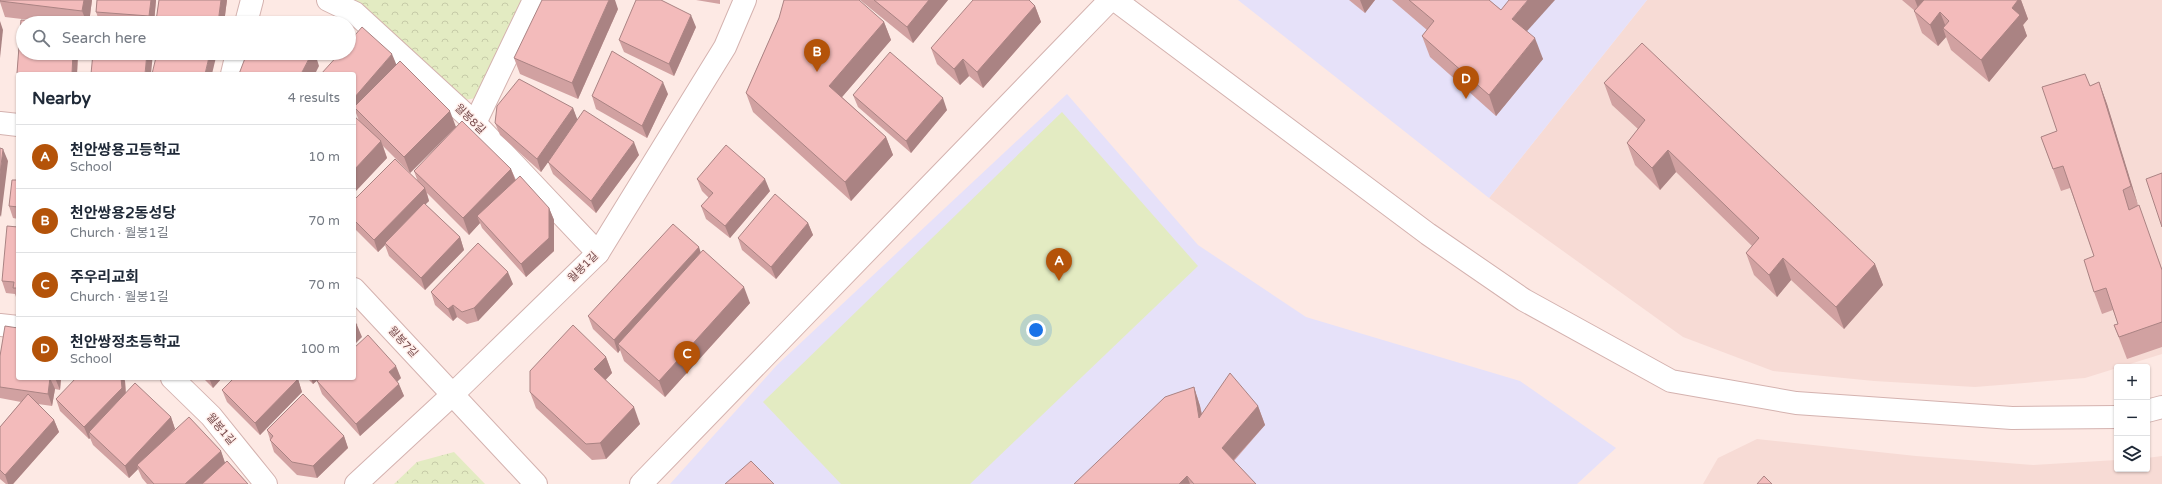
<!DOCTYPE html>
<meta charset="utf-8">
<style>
:root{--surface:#fff;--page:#f2f2f3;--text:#1f2937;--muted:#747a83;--line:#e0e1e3;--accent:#b45309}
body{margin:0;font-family:"Varela Round","Noto Sans KR",sans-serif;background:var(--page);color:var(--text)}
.controls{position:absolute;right:12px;bottom:12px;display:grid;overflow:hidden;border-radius:4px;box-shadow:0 1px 3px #0004}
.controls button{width:36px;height:36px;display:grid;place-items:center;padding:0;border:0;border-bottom:1px solid var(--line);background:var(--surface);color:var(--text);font:20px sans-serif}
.you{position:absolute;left:1036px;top:330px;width:14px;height:14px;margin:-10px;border:3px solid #fff;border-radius:50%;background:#1a73e8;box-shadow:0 0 0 6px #1a73e833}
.badge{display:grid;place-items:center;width:26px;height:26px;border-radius:50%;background:var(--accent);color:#fff;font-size:13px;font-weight:700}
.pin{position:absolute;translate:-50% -33px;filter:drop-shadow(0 1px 2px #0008)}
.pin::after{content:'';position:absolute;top:21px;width:14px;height:12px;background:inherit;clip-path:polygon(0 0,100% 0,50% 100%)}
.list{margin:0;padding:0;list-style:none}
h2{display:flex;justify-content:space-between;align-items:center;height:52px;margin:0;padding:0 16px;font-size:17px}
h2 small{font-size:13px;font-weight:400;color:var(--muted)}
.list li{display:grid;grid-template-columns:26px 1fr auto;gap:12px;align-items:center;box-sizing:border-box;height:64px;padding:0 16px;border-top:1px solid var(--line)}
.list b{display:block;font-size:15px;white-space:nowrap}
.list p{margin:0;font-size:13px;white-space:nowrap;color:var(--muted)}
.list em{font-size:13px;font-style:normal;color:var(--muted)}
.icon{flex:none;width:22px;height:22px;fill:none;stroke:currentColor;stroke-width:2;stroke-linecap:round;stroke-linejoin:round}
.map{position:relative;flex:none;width:2162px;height:484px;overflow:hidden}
.search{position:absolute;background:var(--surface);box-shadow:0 1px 3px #0004;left:16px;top:16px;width:340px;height:44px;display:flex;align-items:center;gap:10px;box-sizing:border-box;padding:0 14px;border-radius:22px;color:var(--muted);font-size:15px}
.panel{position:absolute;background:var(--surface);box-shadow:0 1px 3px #0004;left:16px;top:72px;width:340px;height:308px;border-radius:4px}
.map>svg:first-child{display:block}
.residential{fill:#f7dbd5}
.education{fill:#e6e1f9}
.green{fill:#e3ebc2}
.forest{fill:url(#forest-crowns)}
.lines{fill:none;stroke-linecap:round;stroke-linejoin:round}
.minor-casing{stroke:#d4b2af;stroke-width:24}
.minor{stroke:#fff;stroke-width:22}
.wall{fill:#d1a1a1}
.shaded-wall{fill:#aa8383}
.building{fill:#f3bbbb;stroke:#aa8383}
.labels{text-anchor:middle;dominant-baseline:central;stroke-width:3;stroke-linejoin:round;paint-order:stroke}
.street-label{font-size:11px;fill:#76494a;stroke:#ffefeb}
</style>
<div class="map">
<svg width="2162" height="484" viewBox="0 0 2162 484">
<defs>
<pattern id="forest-crowns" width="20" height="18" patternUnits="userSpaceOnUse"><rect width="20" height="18" fill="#e3ebc2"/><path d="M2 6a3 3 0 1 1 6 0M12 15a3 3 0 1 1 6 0" fill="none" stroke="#c6cba8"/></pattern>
</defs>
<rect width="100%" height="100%" fill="#fde9e4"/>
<g class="residential">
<path d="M1647 0H2162V354L2085 378 1975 387 1874 381 1773 371 1683 337 1489 198Z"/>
<path d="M1757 439 1916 456 2033 465 2117 460V469H2147V458L2162 456V484H1703L1718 458Z"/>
</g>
<g class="education">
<path d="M1238 0H1647L1489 198Z"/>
<path d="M1067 94 1198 245 1306 317 1520 381 1616 448 1577 484H670L777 365Z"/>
</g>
<path class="green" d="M1062 112 1198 266 970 484H841L763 402Z"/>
<g class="forest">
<path d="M344 0H523L476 98 465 100Z"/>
<path d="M454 452 485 484H394L417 462Z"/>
</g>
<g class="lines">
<defs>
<g id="minor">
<path d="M328 0 355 13 475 123 598 253"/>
<path d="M1115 0 1428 234 1524 300 1671 381 1796 403 2012 418 2117 417"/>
<path d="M246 23 252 0"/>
<path d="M232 74 237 53"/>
<path d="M0 123 18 125"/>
<path d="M475 123 534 0"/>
<path d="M354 289 536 484"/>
<path d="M0 325 18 327"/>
<path d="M172 378 211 416 266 484"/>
<path d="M2147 411 2162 407"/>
<path d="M356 484 451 396 598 253 725 47 745 0"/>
<path d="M641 484 1110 0"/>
</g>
</defs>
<use href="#minor" class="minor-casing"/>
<use href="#minor" class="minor"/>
</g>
<g class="wall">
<path d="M0 0H92L89 23H23V53H78L77 74H18V75L17 73 21 20 47 22 5 17 0 2Z"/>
<path d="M97 0H156L154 23H100L96 12Z"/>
<path d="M159 0H227L224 23H157L156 21Z"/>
<path d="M696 0H720V4Z"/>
<path d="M860 0H948L913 43Z"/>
<path d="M1349 0H1375L1365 13Z"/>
<path d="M1392 0H1489L1527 31 1543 59 1496 116 1430 57 1422 36 1427 30Z"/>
<path d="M1902 0H2021L2028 19 2023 25 2027 36 1989 82 1951 50 1946 37 1938 46 1922 33 1914 11H1915Z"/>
<path d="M1035 6 1041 22 983 88 969 76 960 85 937 64 931 48Z"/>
<path d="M618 9 578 99 520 74 514 58Z"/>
<path d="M779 18 884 22 891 40 842 97 886 137 893 155 851 201 753 112 746 93Z"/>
<path d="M696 27 674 76 624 52 619 40Z"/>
<path d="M396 64 456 127 410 173 383 146 387 158 354 193V116L359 121 356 113 355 114 354 112V74Z"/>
<path d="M2099 82 2107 104 2138 206 2162 269V347L2127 359 2114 325 2118 324 2113 310 2102 314 2094 292V256L2070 188 2061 191 2041 137 2057 131 2090 86Z"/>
<path d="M1604 83 1875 264 1883 285 1844 329 1791 280 1777 297 1754 275 1746 253 1752 246 1676 172 1660 190 1635 165 1627 143 1638 129 1612 105Z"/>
<path d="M668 94 647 138 596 109 592 96Z"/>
<path d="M853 95 947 110 911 153 858 107Z"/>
<path d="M573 108 577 120 639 155 596 213 553 174 548 162 557 149 541 172 500 135 495 123Z"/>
<path d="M511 169 516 180 549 208 554 220V251L526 277 482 228 480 223 469 235 427 193 429 201 425 204 460 237 464 250 425 290 389 256 385 245 378 252 354 228V200L418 182 414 171Z"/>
<path d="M697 179 770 191 730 238 706 219 701 206 709 198 702 191Z"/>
<path d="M18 180V219L13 218 9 206Z"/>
<path d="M808 223 813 235 776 279 742 250 738 238Z"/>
<path d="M18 227V300H17L15 294 6 293 2 281Z"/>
<path d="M701 253 750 303 665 397 624 361 620 350 618 353 593 329 588 316Z"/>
<path d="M513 284 478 321 467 324 457 317 453 321 435 305 431 292Z"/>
<path d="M0 356 18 378H61L60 390 55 389 52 406 38 404 54 420 59 432 13 484H6L0 479V427L21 402 0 398Z"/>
<path d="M606 357 612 373 605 380 640 424 606 459 592 460 536 408 530 392Z"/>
<path d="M203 378H222L213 388Z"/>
<path d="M307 378H320L313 384Z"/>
<path d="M401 378 397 381 404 396 360 436 322 394 317 381Z"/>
<path d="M298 379 302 392 260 435 227 402 222 390Z"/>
<path d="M125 381 126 393 171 417 175 429 166 438 221 451 225 463 248 484H147L142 478 138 469 129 478 93 445 90 438 89 439 60 411 56 399Z"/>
<path d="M1194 387 1200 406 1202 414 1258 406 1265 425 1234 461 1256 484H1074Z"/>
<path d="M267 430 344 436 348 448 317 478 297 475 274 452Z"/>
</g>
<g class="shaded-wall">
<path d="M84 0H92L89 23H87L82 11Z"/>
<path d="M151 0H156L154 23H152L149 16Z"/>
<path d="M221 0H227L224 23H218Z"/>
<path d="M609 0H615L618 9 578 99 572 83Z"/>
<path d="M929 0H948L913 43 907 27Z"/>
<path d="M1360 0H1375L1365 13Z"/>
<path d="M1528 0H1555L1520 39 1512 19Z"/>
<path d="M1915 0H1923L1926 9 1921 16Z"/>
<path d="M2018 0H2021L2028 19 2023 25 2027 36 1989 82 1981 60 2012 8Z"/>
<path d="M1035 6 1041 22 983 88 977 72Z"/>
<path d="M1940 12 1948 32 1943 28 1946 37 1938 46 1930 25Z"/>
<path d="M691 15 696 27 674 76 669 64Z"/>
<path d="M0 21 3 30 0 58Z"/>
<path d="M884 22 891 40 836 104 829 86Z"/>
<path d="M1535 38 1543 59 1496 116 1489 95Z"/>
<path d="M73 53H78L77 74H72Z"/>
<path d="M147 53H153L151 74H145Z"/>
<path d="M210 53H217L212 74H205Z"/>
<path d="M312 53H315L319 66 315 74H301Z"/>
<path d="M392 54 397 66 354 107V98Z"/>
<path d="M963 59 969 76 960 85 954 69Z"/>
<path d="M663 82 668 94 647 138 642 126Z"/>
<path d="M2099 82 2107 104 2139 208 2131 186Z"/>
<path d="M943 98 947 110 911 153 906 141Z"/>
<path d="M573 108 578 121 541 172 537 159Z"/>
<path d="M450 111 456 127 410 173 404 157Z"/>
<path d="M886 137 893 155 851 201 845 182Z"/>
<path d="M381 141 387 158 354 193V170Z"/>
<path d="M634 142 639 155 596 213 591 201Z"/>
<path d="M3 149 8 161 1 217 0 215V174Z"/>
<path d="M1668 150 1676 172 1660 190 1652 168Z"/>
<path d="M511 169 517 185 477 216 480 223 469 235 463 218Z"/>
<path d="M765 179 770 191 730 238 725 226Z"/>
<path d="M425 188 429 201 386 244 385 243V245L378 252 374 240Z"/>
<path d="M549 208 554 220V251L526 277 521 264Z"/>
<path d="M808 223 813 235 776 279 771 267Z"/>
<path d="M460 237 464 250 425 290 421 278Z"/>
<path d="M699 247 703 259 618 344 620 350 618 353 614 340Z"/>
<path d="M1783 258 1791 280 1777 297 1769 275Z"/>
<path d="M1875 264 1883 285 1844 329 1836 307Z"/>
<path d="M508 272 513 284 478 321 474 308Z"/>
<path d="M744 287 750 303 665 397 659 381Z"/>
<path d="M453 305 457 317 453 321 448 309Z"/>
<path d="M357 325 362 337 354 345V328Z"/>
<path d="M606 357 612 373 600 386 594 369Z"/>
<path d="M396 366 401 378 394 385 389 372Z"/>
<path d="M50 378 55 389 52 406 48 394Z"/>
<path d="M55 378H61L60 390Z"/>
<path d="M121 378H124L125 381 126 400 89 432 90 438 89 439 84 427Z"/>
<path d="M209 378H222L213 388Z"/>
<path d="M311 378H320L313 384Z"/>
<path d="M298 379 302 392 260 435 255 423Z"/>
<path d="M399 384 404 396 360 436 356 424Z"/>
<path d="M1194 387 1200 406 1206 437 1199 418Z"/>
<path d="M1258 406 1265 425 1228 466 1222 448Z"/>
<path d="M634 407 640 424 606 459 600 443Z"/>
<path d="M171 417 175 429 139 468 137 465 138 469 129 478 125 466Z"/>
<path d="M54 420 59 432 13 484H8L5 475Z"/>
<path d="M344 436 348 448 317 478 313 466Z"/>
<path d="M221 451 225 463 203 484H185Z"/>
<path d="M1187 476 1190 484H1179Z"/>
</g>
<g class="building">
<path d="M0 0H84L82 11 0 1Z"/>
<path d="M97 0H151L149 16 96 12Z"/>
<path d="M159 0H221L218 23H174L156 21Z"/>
<path d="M542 0H609L572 83 514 58Z"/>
<path d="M636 0H661L691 15 669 64 619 40Z"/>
<path d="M784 0H859L884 22 829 86 886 137 845 182 746 93 779 18Z"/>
<path d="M874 0H929L907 27Z"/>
<path d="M973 0H1029L1035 6 977 72 963 59 954 69 931 48Z"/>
<path d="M1409 0H1489L1501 10 1509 0H1528L1512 19 1535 38 1489 95 1422 36 1434 21Z"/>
<path d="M1924 0H2018L2012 8 2020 15 1981 60 1943 28 1949 21 1940 12 1930 25 1914 11Z"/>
<path d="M261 18 270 23H259Z"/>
<path d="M21 20 65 23H23V53H73L72 74 17 73Z"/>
<path d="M362 27 392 54 354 98V74H321L340 53H349V42Z"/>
<path d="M1642 43 1875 264 1836 307 1783 258 1769 275 1746 253 1759 238 1668 150 1652 168 1627 143 1645 120 1604 83Z"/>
<path d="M612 51 663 82 642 126 592 96Z"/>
<path d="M890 52 943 98 906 141 853 95Z"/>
<path d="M93 53H147L145 74H91Z"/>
<path d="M157 53H210L205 74H152Z"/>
<path d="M247 53H312L301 74H239Z"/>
<path d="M400 61 450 111 404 157 354 107Z"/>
<path d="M2085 74 2090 86 2099 82 2131 186 2123 190 2129 210 2139 205 2162 270V322L2119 337 2114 325 2118 324 2106 288 2094 292 2084 260 2094 256 2063 166 2053 169 2041 137 2057 131 2042 87Z"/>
<path d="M519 79 573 108 537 159 495 123 497 106Z"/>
<path d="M584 110 634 142 591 201 548 162Z"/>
<path d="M354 116 381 141 354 170Z"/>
<path d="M462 121 511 169 463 218 414 171Z"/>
<path d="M726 145 765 179 725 226 701 206 713 193 697 179Z"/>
<path d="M0 148 3 149 0 174Z"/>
<path d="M395 159 425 188 374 240 354 220V200Z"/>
<path d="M2162 173V227L2146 179Z"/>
<path d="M520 176 549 208V238L521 264 477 216Z"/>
<path d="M12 180H18V207L9 206Z"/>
<path d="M775 194 808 223 771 267 738 238Z"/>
<path d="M424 203 460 237 421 278 385 243Z"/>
<path d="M673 224 699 247 614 340 588 316Z"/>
<path d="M7 226 18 227V288H13L14 282 2 281Z"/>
<path d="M478 243 508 272 474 308 462 312 453 305 448 309 431 292Z"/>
<path d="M703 250 744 287 659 381 618 344Z"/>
<path d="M354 321 357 325 354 328Z"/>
<path d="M573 325 606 357 594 369 634 407 600 443 586 444 530 392V371Z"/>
<path d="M5 326 18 328V378H50L48 394 0 387V356Z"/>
<path d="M368 335 396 366 389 372 399 384 356 424 317 381 321 378H354V348Z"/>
<path d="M1230 373 1258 406 1222 448 1256 484H1194L1187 476 1179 484H1074L1165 397 1194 387 1199 418Z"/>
<path d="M76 378H121L122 388 84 427 56 399Z"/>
<path d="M234 378H297L298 379 255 423 222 390Z"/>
<path d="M135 383 171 417 125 466 89 432Z"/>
<path d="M28 394 54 420 5 475 0 470V427Z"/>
<path d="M303 394 344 436 313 466 292 462 270 440 273 436 267 430Z"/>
<path d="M189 417 221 451 185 484H154L137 465Z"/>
<path d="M227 461 248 484H202Z"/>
<path d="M751 461 774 484H725Z"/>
<path d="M1764 476 1772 484H1757Z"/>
</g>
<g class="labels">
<g class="street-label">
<text transform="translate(470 119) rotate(44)">월봉8길</text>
<text transform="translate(583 267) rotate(-45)">월봉1길</text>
<text transform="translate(403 342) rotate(47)">월봉7길</text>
<text transform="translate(221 429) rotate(50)">월봉1길</text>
</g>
</g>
</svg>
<div class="controls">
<button>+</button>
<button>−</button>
<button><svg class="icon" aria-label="layers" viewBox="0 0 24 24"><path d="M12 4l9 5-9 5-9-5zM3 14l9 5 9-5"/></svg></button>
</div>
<div class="you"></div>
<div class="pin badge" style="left:1059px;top:281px">A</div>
<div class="pin badge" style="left:817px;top:72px">B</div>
<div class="pin badge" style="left:687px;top:374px">C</div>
<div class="pin badge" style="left:1466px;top:99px">D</div>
<div class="search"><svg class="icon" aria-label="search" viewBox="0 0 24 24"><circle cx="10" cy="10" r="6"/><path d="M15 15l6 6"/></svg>Search here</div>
<section class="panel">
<h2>Nearby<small>4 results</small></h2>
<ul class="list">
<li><span class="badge">A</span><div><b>천안쌍용고등학교</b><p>School</p></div><em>10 m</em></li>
<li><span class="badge">B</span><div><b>천안쌍용2동성당</b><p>Church · 월봉1길</p></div><em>70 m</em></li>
<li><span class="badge">C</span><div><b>주우리교회</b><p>Church · 월봉1길</p></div><em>70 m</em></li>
<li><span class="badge">D</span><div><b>천안쌍정초등학교</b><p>School</p></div><em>100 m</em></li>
</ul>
</section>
</div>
